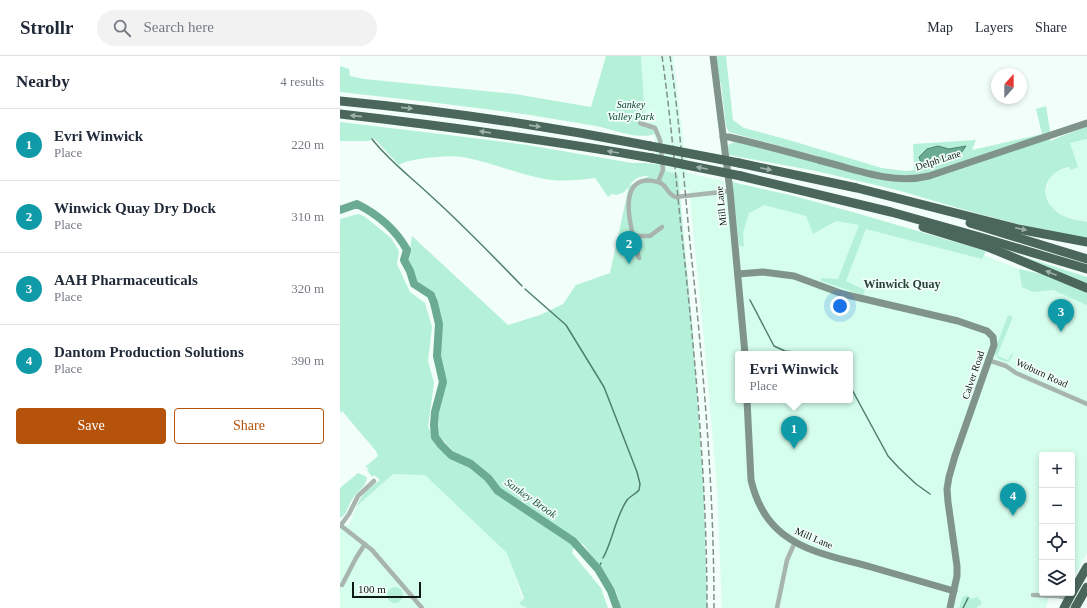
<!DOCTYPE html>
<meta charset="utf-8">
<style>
:root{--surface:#fff;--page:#f2f2f3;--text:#1f2937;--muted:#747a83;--line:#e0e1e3;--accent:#b45309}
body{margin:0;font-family:"Times New Roman",serif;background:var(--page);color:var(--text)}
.controls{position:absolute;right:12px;bottom:12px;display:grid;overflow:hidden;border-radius:4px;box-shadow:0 2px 6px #0003}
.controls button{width:36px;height:36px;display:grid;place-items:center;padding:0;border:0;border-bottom:1px solid var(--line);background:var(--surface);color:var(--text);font:20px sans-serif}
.compass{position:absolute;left:651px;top:12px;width:36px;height:36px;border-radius:50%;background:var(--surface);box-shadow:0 2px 6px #0003;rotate:21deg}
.scale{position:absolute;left:12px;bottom:10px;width:69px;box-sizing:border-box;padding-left:4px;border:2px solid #0f1a16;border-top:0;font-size:11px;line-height:14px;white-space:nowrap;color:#0f1a16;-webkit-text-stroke:3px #f2fef9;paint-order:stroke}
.you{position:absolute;left:500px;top:250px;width:14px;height:14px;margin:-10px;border:3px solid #fff;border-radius:50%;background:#1a73e8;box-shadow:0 0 0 6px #1a73e833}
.badge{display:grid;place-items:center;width:26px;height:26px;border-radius:50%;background:var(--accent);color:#fff;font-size:13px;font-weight:700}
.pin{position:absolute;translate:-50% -33px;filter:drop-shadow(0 1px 2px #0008)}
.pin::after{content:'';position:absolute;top:21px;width:14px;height:12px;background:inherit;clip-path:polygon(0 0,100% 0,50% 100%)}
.popup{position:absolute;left:395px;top:295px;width:118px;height:52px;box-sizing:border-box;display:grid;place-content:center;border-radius:4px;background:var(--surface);filter:drop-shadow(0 1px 3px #0005);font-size:13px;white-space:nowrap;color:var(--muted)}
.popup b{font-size:15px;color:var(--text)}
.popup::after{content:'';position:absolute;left:50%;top:100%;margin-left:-8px;border:8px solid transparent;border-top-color:var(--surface)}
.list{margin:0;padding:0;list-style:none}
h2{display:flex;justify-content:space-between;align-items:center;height:52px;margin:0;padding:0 16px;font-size:17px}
h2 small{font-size:13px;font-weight:400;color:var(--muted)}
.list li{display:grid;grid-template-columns:26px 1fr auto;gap:12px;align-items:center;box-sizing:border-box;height:72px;padding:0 16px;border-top:1px solid var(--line)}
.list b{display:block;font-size:15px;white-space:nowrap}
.list p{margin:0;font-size:13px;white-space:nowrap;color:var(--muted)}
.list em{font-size:13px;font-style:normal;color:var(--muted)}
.actions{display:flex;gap:8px;padding:12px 16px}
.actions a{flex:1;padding:9px 0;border:1px solid var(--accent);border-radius:4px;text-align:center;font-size:14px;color:var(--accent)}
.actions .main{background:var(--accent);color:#fff}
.icon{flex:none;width:22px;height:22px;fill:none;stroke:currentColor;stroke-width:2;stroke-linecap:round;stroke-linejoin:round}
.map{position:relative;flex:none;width:747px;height:552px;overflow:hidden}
header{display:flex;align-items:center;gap:24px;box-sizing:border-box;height:56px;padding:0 20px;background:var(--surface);border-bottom:1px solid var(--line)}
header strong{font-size:19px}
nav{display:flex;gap:22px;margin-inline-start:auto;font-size:14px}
.search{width:280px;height:36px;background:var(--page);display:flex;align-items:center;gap:10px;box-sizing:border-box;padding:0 14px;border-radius:22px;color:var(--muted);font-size:15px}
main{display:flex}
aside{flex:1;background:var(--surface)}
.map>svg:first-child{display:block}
.built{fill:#d5feed;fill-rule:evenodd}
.green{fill:#b5f1d9}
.water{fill:#6aab92;stroke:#4f806d}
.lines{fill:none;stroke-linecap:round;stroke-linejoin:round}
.stream{stroke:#4f806d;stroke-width:1.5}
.river{stroke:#6aab92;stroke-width:8}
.street{stroke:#a8b5af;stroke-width:4.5}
.secondary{stroke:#80948b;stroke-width:7}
.highway{stroke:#4b675b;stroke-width:9}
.rail{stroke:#838f8a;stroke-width:1.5;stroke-dasharray:6 3;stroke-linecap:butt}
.highway-bridge{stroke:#4b675b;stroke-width:9}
.oneway{fill:#9eb2aa}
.labels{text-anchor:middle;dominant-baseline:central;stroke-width:3.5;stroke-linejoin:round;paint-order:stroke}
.park-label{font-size:10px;font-style:italic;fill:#003c2c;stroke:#f2fef9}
.street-label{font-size:10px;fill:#0f1a16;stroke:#f2fef9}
.water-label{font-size:11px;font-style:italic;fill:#1e5341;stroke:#f2fef9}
.quarter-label{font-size:12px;font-weight:bold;fill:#274237;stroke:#f2fef9}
</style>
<header>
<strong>Strollr</strong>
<div class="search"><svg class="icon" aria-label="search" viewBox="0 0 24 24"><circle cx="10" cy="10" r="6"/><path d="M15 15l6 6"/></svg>Search here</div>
<nav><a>Map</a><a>Layers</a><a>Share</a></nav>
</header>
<main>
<aside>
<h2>Nearby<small>4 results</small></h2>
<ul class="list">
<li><span class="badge" style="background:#0f9aa8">1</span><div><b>Evri Winwick</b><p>Place</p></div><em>220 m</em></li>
<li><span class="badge" style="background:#0f9aa8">2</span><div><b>Winwick Quay Dry Dock</b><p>Place</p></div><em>310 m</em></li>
<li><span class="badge" style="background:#0f9aa8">3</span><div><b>AAH Pharmaceuticals</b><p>Place</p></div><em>320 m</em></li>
<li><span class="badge" style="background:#0f9aa8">4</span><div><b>Dantom Production Solutions</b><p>Place</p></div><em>390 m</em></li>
</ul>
<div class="actions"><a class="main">Save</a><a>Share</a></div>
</aside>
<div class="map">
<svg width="747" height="552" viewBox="0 0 747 552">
<rect width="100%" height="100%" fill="#f2fef9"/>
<g class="built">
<path d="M301 0H333L347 117 384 125 386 138 395 137 638 197 679 213 714 221 747 235V497L736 517 732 516V399H702V537H710L706 552H382L377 432 364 283 349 134 332 135 317 123 315 80 304 60ZM398 298H510V344H398Z"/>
<path d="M747 83V166L724 160 713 153 707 142 706 136 709 124 716 115 730 111 731 114 730 87Z"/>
<path d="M53 418H86L168 496 185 552H0V470L9 469 16 451Z"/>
</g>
<g class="green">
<path d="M266 0H301L305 67 312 69 315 78C296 84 275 74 256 70 234 66 212 63 190 59 127 50 63 43 0 36V10L9 13 10 20 24 23 175 38 251 51Z"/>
<path d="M371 0H386L393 64 404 72 449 84 542 112 565 115 574 114 573 88 636 84 632 94 702 78 696 53 706 50 710 75V85L747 70V83L730 87 738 111 731 114 729 111C709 114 697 136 713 152 721 162 735 163 747 166V183L701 174 625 154 557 134 476 115 389 99 388 89 394 86 410 88 551 125 569 126 587 123 538 117 389 76 386 70 381 28 373 15Z"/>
<path d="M0 66 125 81 187 89 292 107H305L320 109 323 114 338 119 353 279 364 439 367 552H281L276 535 244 489 201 459 234 490 232 497 261 532 268 552H187L179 548 184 542 167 497 85 419 53 418 16 451C21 439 29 432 40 424L34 419 32 421 27 414 29 412 25 411 38 400 36 395 2 355 0 357V163L18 158 24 160 51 182 59 195 57 208 70 236 85 247 92 271 88 305 94 327 88 371C97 390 114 401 131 411L137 408 114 396 98 379 99 352 106 326 100 298 102 268 96 239 77 225 68 203 70 193 72 180 168 269 200 259 223 248 236 229 270 217 289 130 309 120C292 119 292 129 283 137L276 139 272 138 268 141 255 122C238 124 222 126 205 123 177 118 151 106 122 101 110 99 97 101 85 102 76 104 67 104 59 109L34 82 28 85H0Z"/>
<path d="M392 126 454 140 516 157 646 195 642 203 526 173 506 225 525 234 523 239 481 225V222L498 223 519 169 496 165 473 178 466 160 424 149 409 157 403 177 404 191 399 189Z"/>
<path d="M672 197 747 221V228Z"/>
<path d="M679 213 714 221 747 235V249L713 234 693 236 682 231Z"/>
<path d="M668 259 673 261 657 300 668 304 672 297 673 298 671 303 668 306C661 304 656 303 654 296Z"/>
<path d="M18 417 27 421C27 430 17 435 13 442 8 449 8 456 1 462L0 461V432Z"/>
<circle cx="55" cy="539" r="8"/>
<path d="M626 539 632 543 637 541 641 545V548L636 552H619L622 542Z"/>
</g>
<path class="water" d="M598 90 609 93 626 90 619 100 590 110 581 107 579 101 587 93Z"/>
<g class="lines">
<g class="stream">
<path d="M32 83C49 105 71 121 91 140 123 169 153 200 182 230"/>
<path d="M185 233 226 269 264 331 297 416 300 428 299 434C296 438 290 440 287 444 275 462 273 484 263 502"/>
<path d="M410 244 434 290 445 295 474 298"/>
<path d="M510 330 548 400 559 412 576 428 590 438"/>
<path d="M258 513 261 507"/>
<path d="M623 552 628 542"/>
</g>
<path class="river" d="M0 154 17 148C37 158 56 174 67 194L64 204 70 215 74 228 91 239 94 247 99 268 97 300 103 326 95 356 94 369 95 381 101 389 111 399 131 408 148 422 158 435 233 485 258 513 271 535 277 552"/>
<g class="street">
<path d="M300 67 315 72 320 84 323 114 318 126"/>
<path d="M293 180H310L322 171"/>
<path d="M299 202C293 181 271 114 318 126 327 128 327 139 336 141L390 135"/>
<path d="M648 304 666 310 676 317 747 348"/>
<path d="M0 469 32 494 82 552"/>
<path d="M1 469 9 458 18 440 34 425"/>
<path d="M2 529 16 502 25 488"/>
<path d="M693 539 718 540 729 542"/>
<path d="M437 552 447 504 455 486"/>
</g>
<g class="secondary">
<path d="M373 0 390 135 405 298"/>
<path d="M383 81H389C419 88 449 96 478 104 515 113 551 129 589 120L747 67"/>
<path d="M398 218 423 216 454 220 503 238 618 265 647 275 653 281 654 289 615 400 609 421 607 433 608 446 617 510V520L610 552"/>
<path d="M407 344 411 424C416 445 426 465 443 478 467 497 502 503 531 511 559 519 586 527 614 535"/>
</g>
<g class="highway">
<path d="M0 45C104 55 208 70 310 90"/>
<path d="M0 58C104 70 208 84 312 102"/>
<path d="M399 107 517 132 678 173 747 186"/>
<path d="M401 120 551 156 640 181 747 213"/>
<path d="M630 167 747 203"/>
<path d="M583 171 648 191 747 232"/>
<path d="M732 537 747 511"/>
<path d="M724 552 732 537"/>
<path d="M735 552 747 531"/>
</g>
<g class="rail">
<path d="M322 0C331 63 336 126 343 190 356 310 367 431 367 552"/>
<path d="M330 0C339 62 344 124 350 187 363 308 374 430 374 552"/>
</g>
<g class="highway-bridge">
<path d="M310 90 399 107"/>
<path d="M312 102 401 120"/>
</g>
</g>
<defs><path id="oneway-solid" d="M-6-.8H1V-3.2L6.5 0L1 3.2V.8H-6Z"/></defs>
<g class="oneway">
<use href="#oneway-solid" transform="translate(67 52) rotate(6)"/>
<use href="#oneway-solid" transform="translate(16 60) rotate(-174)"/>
<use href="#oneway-solid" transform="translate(195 70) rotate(8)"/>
<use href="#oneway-solid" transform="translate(145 76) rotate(-172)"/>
<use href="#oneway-solid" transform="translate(273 96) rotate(-170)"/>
<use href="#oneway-solid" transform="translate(362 112) rotate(-168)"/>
<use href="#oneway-solid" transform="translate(426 113) rotate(12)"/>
<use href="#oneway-solid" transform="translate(681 173) rotate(12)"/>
<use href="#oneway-solid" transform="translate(711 217) rotate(-158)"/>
</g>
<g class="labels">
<g class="park-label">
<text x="291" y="48">Sankey<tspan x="291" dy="12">Valley Park</tspan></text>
</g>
<g class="street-label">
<text transform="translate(598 104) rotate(-18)">Delph Lane</text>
<text transform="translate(381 150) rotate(-96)">Mill Lane</text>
<text transform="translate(702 317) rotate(25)">Woburn Road</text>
<text transform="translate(633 319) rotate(-71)">Calver Road</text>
<text transform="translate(474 482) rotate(23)">Mill Lane</text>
</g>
<g class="water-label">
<text transform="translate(191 442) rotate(35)">Sankey Brook</text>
</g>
<g class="quarter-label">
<text x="562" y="228">Winwick Quay</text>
</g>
</g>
</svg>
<div class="controls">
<button>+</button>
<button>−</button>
<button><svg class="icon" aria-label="locate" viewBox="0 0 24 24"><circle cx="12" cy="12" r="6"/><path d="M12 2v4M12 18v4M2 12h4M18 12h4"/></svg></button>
<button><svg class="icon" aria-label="layers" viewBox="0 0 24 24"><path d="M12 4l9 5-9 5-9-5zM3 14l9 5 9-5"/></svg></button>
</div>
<svg class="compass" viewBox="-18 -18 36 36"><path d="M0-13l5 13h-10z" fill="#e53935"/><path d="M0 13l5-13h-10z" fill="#747a83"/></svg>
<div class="scale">100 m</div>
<div class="you"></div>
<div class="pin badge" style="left:454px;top:393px;background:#0f9aa8">1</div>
<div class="popup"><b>Evri Winwick</b>Place</div>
<div class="pin badge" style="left:289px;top:208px;background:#0f9aa8">2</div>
<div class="pin badge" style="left:721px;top:276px;background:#0f9aa8">3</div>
<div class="pin badge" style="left:673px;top:460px;background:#0f9aa8">4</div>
</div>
</main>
